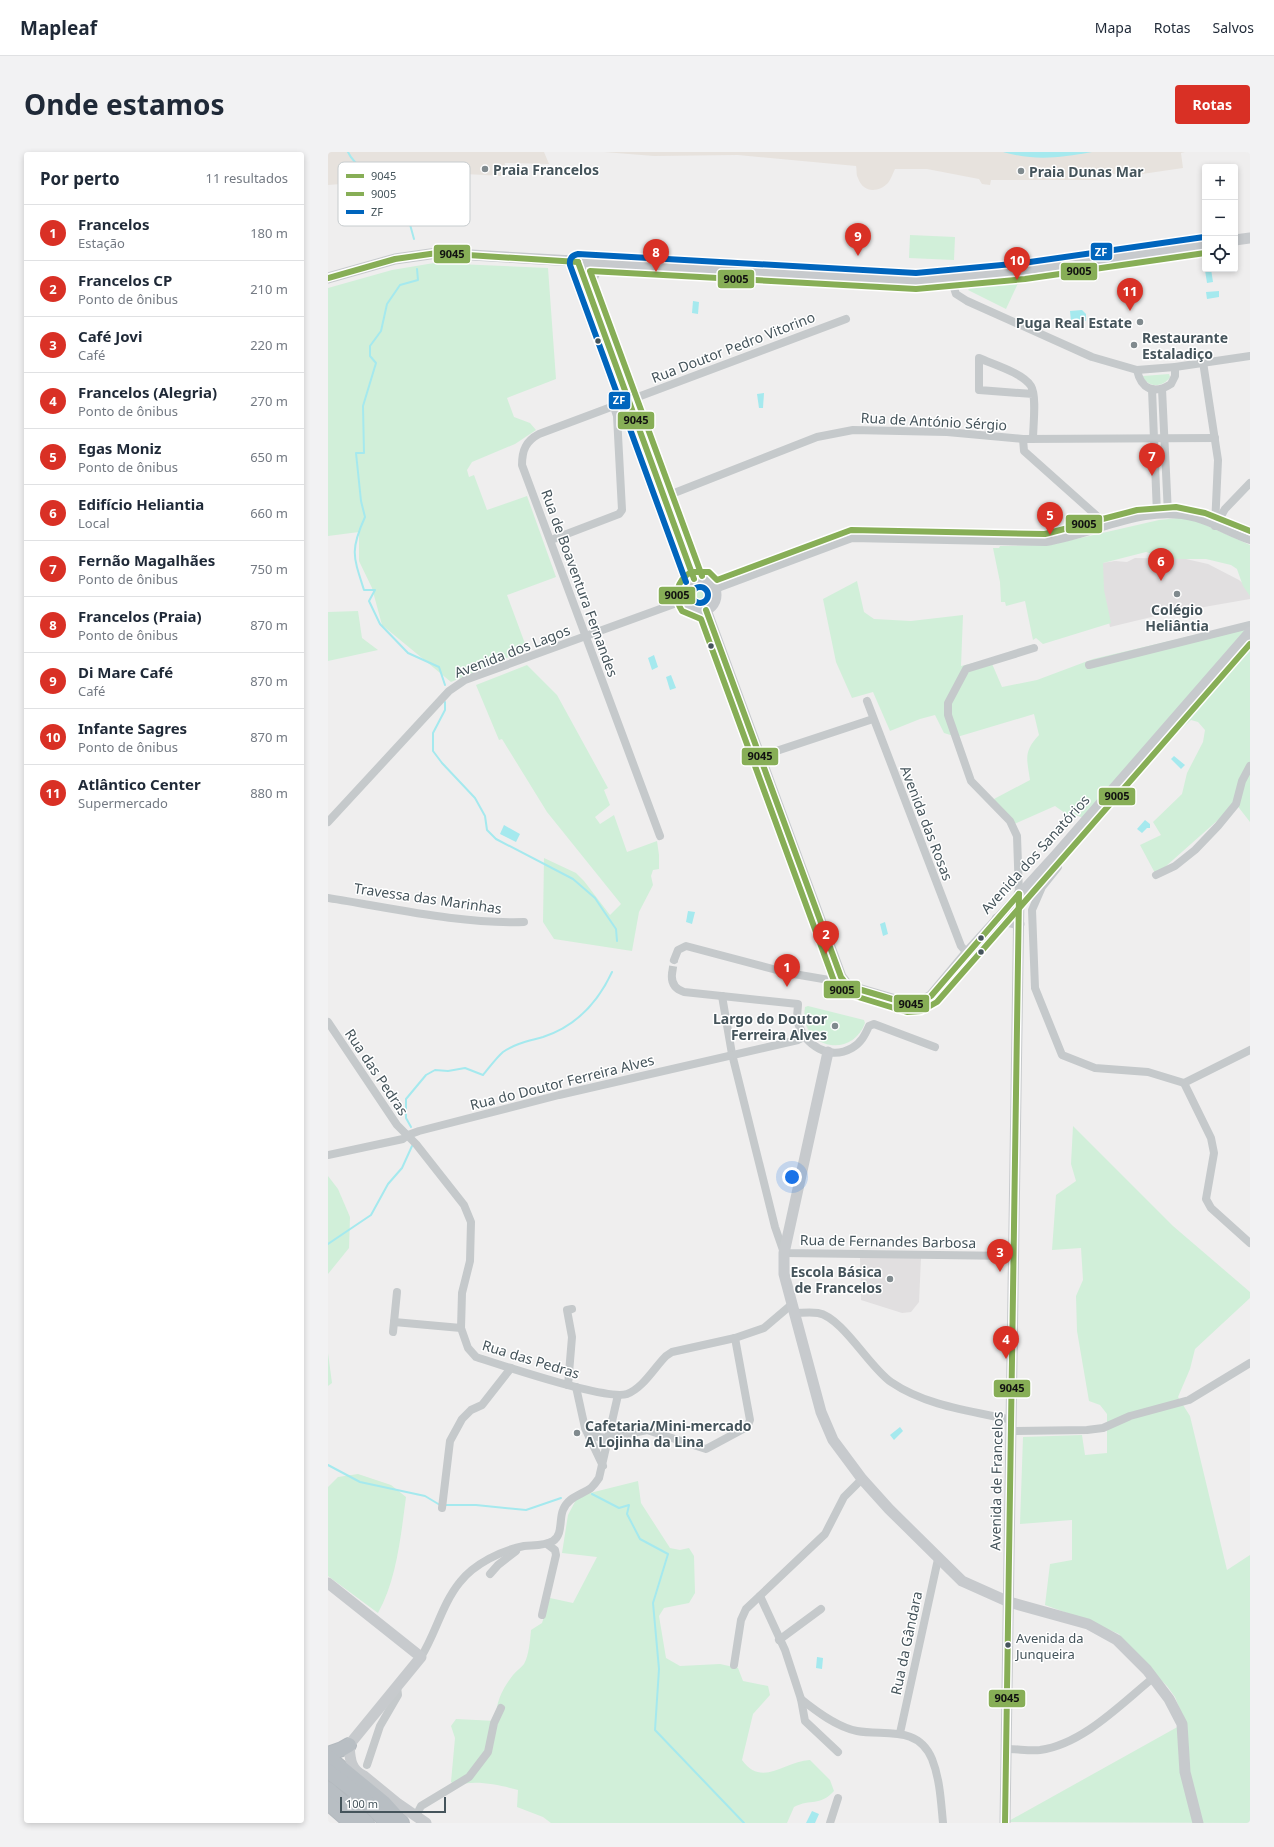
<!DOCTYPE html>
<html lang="pt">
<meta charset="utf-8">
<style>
:root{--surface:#fff;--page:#f2f2f3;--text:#1f2937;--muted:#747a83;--line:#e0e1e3;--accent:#d93025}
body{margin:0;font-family:"Noto Sans",sans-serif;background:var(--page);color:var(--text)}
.controls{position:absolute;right:12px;top:12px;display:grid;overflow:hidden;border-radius:4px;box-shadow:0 2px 6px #0003}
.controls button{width:36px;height:36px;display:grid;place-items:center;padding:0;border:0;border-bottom:1px solid var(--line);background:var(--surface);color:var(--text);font:20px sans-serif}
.scale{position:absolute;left:12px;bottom:10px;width:106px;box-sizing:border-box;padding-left:4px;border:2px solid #45545b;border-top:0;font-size:11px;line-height:14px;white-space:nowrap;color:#45545b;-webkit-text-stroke:3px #fff;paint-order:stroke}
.you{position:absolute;left:464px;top:1025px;width:14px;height:14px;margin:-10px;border:3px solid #fff;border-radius:50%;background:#1a73e8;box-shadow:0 0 0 6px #1a73e833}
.badge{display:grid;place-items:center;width:26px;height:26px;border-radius:50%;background:var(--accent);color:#fff;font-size:13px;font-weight:700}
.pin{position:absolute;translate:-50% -33px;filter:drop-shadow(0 1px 2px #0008)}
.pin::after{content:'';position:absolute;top:21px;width:14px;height:12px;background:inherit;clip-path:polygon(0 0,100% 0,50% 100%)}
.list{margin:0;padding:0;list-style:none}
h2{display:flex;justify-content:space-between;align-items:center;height:52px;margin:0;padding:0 16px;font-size:17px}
h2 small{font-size:13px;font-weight:400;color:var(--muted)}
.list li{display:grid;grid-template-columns:26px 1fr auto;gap:12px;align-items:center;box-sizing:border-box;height:56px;padding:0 16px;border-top:1px solid var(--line)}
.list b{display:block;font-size:15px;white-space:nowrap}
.list p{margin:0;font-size:13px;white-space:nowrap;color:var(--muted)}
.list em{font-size:13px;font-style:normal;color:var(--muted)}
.icon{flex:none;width:22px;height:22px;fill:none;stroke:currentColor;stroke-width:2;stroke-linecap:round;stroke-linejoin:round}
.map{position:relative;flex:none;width:922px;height:1671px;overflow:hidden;border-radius:4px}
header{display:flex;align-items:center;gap:24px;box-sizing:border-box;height:56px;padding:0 20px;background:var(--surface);border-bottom:1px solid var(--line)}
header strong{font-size:19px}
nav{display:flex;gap:22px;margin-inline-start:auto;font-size:14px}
.intro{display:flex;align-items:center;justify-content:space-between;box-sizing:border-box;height:96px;padding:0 24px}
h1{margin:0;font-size:28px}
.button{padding:10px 18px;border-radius:4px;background:var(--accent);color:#fff;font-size:14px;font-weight:700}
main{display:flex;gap:24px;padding:0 24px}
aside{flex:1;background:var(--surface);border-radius:4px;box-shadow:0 2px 6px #0003}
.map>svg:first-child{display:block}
.education{fill:#e1dfe0}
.green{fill:#d1efd9}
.sand{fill:#e7e2dd}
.water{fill:#a5e9ee}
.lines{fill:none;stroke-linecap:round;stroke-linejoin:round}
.stream{stroke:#a5e9ee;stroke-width:2}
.street-tunnel{stroke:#c4c8c9;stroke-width:8;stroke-dasharray:8 4;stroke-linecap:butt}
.highway-casing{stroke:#b3b9be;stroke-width:16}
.street{stroke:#c5c9cb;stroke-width:8}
.secondary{stroke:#c7cacd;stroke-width:11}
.highway{stroke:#b8bec3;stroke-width:14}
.bus-1-casing{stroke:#fff;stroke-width:9}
.bus-2-casing{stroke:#fff;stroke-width:9}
.bus-3-casing{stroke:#fff;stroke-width:9}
.bus-1{stroke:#87ae56;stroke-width:6}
.bus-2{stroke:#87ae56;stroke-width:6}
.bus-3{stroke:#0065bd;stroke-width:6}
.poi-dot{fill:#808a8e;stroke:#fff;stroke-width:1.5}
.bus-dot{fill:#45545b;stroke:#fff;stroke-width:1.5}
.labels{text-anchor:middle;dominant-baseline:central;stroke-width:3;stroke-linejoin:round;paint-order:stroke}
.bus-label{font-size:13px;fill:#45545b;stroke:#fff;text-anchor:start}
.poi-label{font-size:14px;font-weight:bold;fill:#45545b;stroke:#fff;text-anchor:start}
.street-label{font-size:14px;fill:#45545b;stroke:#fff}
.key{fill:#fff;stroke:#c7ccce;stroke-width:1}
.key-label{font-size:11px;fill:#45545b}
.line-badge{stroke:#fff;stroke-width:1.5}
.badge-label{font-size:11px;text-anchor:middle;font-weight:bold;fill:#fff}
.pale-badge-label{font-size:11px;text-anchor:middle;font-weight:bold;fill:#111}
</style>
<header>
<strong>Mapleaf</strong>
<nav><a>Mapa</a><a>Rotas</a><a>Salvos</a></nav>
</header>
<div class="intro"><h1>Onde estamos</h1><a class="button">Rotas</a></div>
<main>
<aside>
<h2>Por perto<small>11 resultados</small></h2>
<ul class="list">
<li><span class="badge">1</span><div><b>Francelos</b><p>Estação</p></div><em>180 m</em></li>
<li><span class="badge">2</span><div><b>Francelos CP</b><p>Ponto de ônibus</p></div><em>210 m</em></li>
<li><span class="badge">3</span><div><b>Café Jovi</b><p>Café</p></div><em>220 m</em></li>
<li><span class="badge">4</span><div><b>Francelos (Alegria)</b><p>Ponto de ônibus</p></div><em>270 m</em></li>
<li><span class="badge">5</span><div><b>Egas Moniz</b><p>Ponto de ônibus</p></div><em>650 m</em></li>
<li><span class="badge">6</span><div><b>Edifício Heliantia</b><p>Local</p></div><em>660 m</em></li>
<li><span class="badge">7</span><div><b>Fernão Magalhães</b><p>Ponto de ônibus</p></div><em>750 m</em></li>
<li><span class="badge">8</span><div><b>Francelos (Praia)</b><p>Ponto de ônibus</p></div><em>870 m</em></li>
<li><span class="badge">9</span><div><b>Di Mare Café</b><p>Café</p></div><em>870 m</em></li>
<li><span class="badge">10</span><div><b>Infante Sagres</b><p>Ponto de ônibus</p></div><em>870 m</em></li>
<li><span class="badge">11</span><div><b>Atlântico Center</b><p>Supermercado</p></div><em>880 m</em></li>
</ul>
</aside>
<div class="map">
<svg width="922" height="1671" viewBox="0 0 922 1671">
<rect width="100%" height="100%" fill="#efeeee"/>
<g class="education">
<path d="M807 406 858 407 880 412 911 428 922 438V447L836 462 782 475 768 412 787 409 799 410Z"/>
<path d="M532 1104 593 1106 591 1150 583 1160 574 1161 533 1148Z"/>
</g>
<g class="green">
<path d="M582 83 627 85 626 108 581 106Z"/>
<path d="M106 111 220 116 228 227 179 246 186 265 202 271 208 278 187 292 144 310 139 318 141 325 146 323 159 358 199 344 228 425 179 443 199 497 123 530 54 473 44 436 31 409V380L0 384V136L64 118Z"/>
<path d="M691 129 678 157 640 138 643 134Z"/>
<path d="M841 222 842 225C835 236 819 236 815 224Z"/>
<path d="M850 366 869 369 922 393V444L915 434 909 417 903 413 878 407H842L818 400 775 411 776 438 783 471 715 492 708 486 705 488 697 449 678 454 677 450H673L672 430 665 396H671L672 394 722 393 831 368Z"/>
<path d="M529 429 536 460 546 467 583 469 635 463 633 514 662 507 674 535 709 528 765 507 922 470V670L908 652 828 723 812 693 833 683 825 670 854 642 859 621 875 590 877 578 870 570 863 568 847 583 768 670 747 663 744 666 727 654 684 673 666 647 702 628C699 607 695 600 711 583L706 562 629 585 616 581 607 563 592 567 562 579 545 540 524 546 508 510 495 447Z"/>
<circle cx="371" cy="444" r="9"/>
<path d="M30 459 34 486 50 498 0 509V460Z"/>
<path d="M199 513 229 543 280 636 276 638 282 653 267 665 272 672 286 663 299 700 329 689 331 703V717L325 718 323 724 325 733 311 760 304 799 226 787 215 770 216 706 248 721 256 729 282 763 293 752 219 660 174 587 171 588 148 533Z"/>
<path d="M480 854 536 868 537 871C523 909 470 895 477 855Z"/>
<path d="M745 974 845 1074 922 1140V1146L867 1197 862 1217 850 1245 862 1264 899 1418 922 1403V1671L679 1670 853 1573V1560L847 1545 839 1534 800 1496 791 1482 753 1466 717 1453 722 1412 744 1408V1368L692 1372 695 1285 754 1283 757 1303 779 1301V1262L772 1253 761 1249 749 1179 748 1144 755 1128 753 1096 724 1098 728 1043 748 1029 743 1012Z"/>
<path d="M0 1024 10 1037 22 1065 21 1096 0 1122Z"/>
<path d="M0 1201 4 1231 0 1234Z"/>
<path d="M30 1322 63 1333 78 1345C73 1382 69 1427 50 1461L0 1424V1335L10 1325Z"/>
<path d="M310 1329 313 1351 342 1396 352 1398 361 1396 366 1404 367 1441 361 1451 336 1456 331 1464 338 1506 352 1514 392 1512 410 1516 415 1529 440 1534 442 1543 425 1562 414 1608C434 1636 457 1609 482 1608L502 1628 506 1639C491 1655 483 1646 466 1655L459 1671H223L215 1665 189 1655 190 1638C172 1633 145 1627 128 1634L123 1630 127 1586 123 1574 128 1567 168 1569C167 1552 174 1537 185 1523 188 1519 193 1516 196 1512 201 1503 202 1489 203 1478L214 1471 222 1446 245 1451 269 1405 234 1401 240 1363 250 1344Z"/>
</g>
<g class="sand">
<path d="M0 0H216L221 12 177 11 176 24 137 22V14L90 11 84 27 85 33 80 36 74 21 35 38 13 32 0 33Z"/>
<path d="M276 0H857L853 1 855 16 814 22V26L795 27 794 22H775L769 28H663L662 33 654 32 651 27 599 17H567C565 21 563 27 560 31 550 41 535 41 530 26 528 23 529 18 528 14L410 3 326 4Z"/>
</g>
<g class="water">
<path d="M675 0H764C730 6 708 9 675 0Z"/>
<path d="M883 117 885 130 879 131 877 118Z"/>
<path d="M891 139V145L879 147 878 140Z"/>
<path d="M365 149 371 150 370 162 364 161Z"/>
<path d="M754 158 758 162V169H743L742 159Z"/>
<path d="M436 241 435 256H431L429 242Z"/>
<path d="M326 503 330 515 324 518 320 506Z"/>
<path d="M343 523 348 536 342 538 338 525Z"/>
<path d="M846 604 857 613 853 617 843 607Z"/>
<path d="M817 668 822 672V676H819L814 681 809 677Z"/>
<path d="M176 673 192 682 188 690 172 682Z"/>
<path d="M360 759 367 760 364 772 358 770Z"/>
<path d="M557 770 560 782 555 784 552 772Z"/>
<path d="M572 1275 575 1279 566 1288 562 1283Z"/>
<path d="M489 1505 495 1506 494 1517 488 1516Z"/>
<path d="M484 1659 491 1662 487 1671H478Z"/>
</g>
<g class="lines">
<g class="stream">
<path d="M20 0C28 18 55 27 72 36L86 87"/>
<path d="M89 117 90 128 72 133 59 152 53 179 42 194V204L48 211 35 254 36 301H28L33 349 37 365C22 398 25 404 36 438H47L41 449 52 472 80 501 111 515 117 533"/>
<path d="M117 550V558L105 581V599L114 611 147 646 157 664 159 678 168 687 245 727 267 746 275 758 288 777 289 789"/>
<path d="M83 975 78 966V947L98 923 107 918 120 919 137 916 155 923C161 916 168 906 175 900 188 891 201 889 215 885 249 874 270 850 284 820"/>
<path d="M0 1092 43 1063 60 1032 74 1016 84 994"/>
<path d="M0 1313 32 1330 97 1344 112 1353"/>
<path d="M264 1342 291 1356 301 1353 299 1362 312 1387 340 1402 325 1451 331 1517 327 1578 416 1671"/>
<path d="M117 1353H148L198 1358 233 1346"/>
</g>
<path class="street-tunnel" d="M344 822 346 808"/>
<defs>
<g id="highway">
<path d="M0 1602 14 1597 21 1593"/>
<path d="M0 1605 56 1651 74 1671"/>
<path d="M0 1619 35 1646 59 1671"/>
<path d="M0 1637 39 1671"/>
<path d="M0 1651 23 1671"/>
</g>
</defs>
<use href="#highway" class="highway-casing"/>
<g class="street">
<path d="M623 127 628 142 639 149 764 205 809 218 847 215 922 204"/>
<path d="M875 210 890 308 887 374"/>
<path d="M809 218C813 237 826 243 843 232L847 224V215"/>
<path d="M824 237 829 362"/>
<path d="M834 237 840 362"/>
<path d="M705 242 651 238V206C664 212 695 221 703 234 709 244 705 274 705 287"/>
<path d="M695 287 696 299 779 373"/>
<path d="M336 345 489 285 525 278 619 280 695 287 887 286"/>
<path d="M889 371 897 357 922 331"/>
<path d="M223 388 291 362 294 358 289 264 286 255"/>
<path d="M387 437 524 386 718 390C769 382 815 352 868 366 886 371 904 382 922 388"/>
<path d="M761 513 922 473"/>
<path d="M539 549 633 794 639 801"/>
<path d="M430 605 545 567"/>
<path d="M0 670 121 539 137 528 357 448"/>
<path d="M332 684 194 313C194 298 198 289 211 282L518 167"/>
<path d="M728 703 730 715 714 735 704 758 707 836 734 903 767 916 820 920 856 931 883 986 886 1001 878 1047 883 1056 922 1091"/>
<path d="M828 723 847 714 867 698 890 674 908 652 914 629 922 614"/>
<path d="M691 742 689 684 682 669 643 629 620 563V551L638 517 706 496"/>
<path d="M0 746C64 756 131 772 196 770"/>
<path d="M346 808 350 798 358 794 460 821 501 828 513 825"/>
<path d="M344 822C343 831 347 837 356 840L470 852C470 858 468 865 470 871 477 893 501 909 524 896 533 891 537 883 541 874L546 872 607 895"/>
<path d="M394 844 404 902 447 1075 456 1101 687 1104"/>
<path d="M0 870 69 973 88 992 136 1053 143 1070 142 1109 134 1141 133 1176 140 1196 148 1205C173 1213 279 1249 299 1242 315 1236 326 1216 338 1204L344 1200 407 1186 436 1176 463 1153"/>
<path d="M856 931 922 898"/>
<path d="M0 1003 75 987 80 983 91 979 231 943 470 888 476 885"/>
<path d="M466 1161C473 1161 482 1160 490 1161 514 1165 542 1216 563 1230 598 1254 643 1259 684 1268"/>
<path d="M66 1170 133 1176"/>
<path d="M65 1180 69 1140"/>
<path d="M240 1233 244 1185 239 1158 244 1157"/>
<path d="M248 1235 257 1276 275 1314"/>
<path d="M684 1279 759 1278 775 1276 802 1264 861 1248 922 1211"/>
<path d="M261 1284 281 1286 319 1278 378 1297 419 1275 422 1268 407 1186"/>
<path d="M114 1356 122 1289 134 1267 143 1258 154 1253 183 1216"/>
<path d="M162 1422 170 1413 188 1399"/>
<path d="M432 1444 457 1498 473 1547 477 1569 510 1600"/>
<path d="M214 1463 228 1403 227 1398 219 1392"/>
<path d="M451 1488 493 1457"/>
<path d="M93 1505C108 1481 114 1452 132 1430 146 1412 174 1398 196 1394 206 1393 216 1394 225 1389 235 1383 231 1367 235 1358 240 1345 253 1343 263 1336 266 1333 269 1329 271 1326L290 1243"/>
<path d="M406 1513 413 1468 418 1457 497 1382 516 1345 534 1327"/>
<path d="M473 1547C489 1560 509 1575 529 1579 557 1584 590 1573 604 1607 612 1627 613 1650 615 1671"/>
<path d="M572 1581 610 1407"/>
<path d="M679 1597C690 1597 702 1599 712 1598 755 1592 793 1552 825 1526"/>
<path d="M39 1613 52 1574 70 1543 69 1535"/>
<path d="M88 1664 93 1654 141 1625 160 1600 166 1571 173 1556"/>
<path d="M502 1671 510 1646"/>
</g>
<g class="secondary">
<path d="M907 88 922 86"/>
<path d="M250 110 366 427"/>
<path d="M0 126 67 107 109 101 588 129 623 127 877 93"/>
<path d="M260 136 267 120 278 111"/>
<circle cx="372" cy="443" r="16"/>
<path d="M378 458 513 825 520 834 581 852 591 851 603 844 639 801 728 703 922 480"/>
<path d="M669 767 691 772"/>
<path d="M500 900 456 1101V1122L493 1260 505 1288 534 1327 561 1357 634 1429 681 1450 760 1472 789 1488 819 1518 841 1547 854 1572 857 1620 870 1671"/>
<path d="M0 1431 93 1505 21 1593C22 1606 22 1618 36 1624L69 1651 98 1671"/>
<path d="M677 1671 691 742"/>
</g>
<use href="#highway" class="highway"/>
<defs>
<g id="bus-1">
<path d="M250 110 366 427"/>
<path d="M0 126 67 107 109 101 250 110"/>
<path d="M378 458 513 825 520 834 581 852 591 851 603 844 691 742"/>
<path d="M677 1671 691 742"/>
</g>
<g id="bus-2">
<path d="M922 379 877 361 848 355 809 358 717 382 523 378 389 428 381 420H363C348 429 345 445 354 459L373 467 506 829 517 841 579 860 593 859 609 850 922 492"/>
<path d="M374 424 262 119 588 137 697 127 877 101"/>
</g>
<g id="bus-3">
<path d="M358 430 242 113C241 107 244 103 250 102L588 121 695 111 876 85"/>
<circle cx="372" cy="443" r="8"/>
</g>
</defs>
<use href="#bus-1" class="bus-1-casing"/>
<use href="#bus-2" class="bus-2-casing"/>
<use href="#bus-3" class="bus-3-casing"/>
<use href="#bus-1" class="bus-1"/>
<use href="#bus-2" class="bus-2"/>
<use href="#bus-3" class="bus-3"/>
</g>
<g class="poi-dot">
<circle cx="157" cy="17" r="4"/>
<circle cx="693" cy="19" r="4"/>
<circle cx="812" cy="170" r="4"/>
<circle cx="806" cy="193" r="4"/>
<circle cx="849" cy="442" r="4"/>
<circle cx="507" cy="874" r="4"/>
<circle cx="562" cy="1127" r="4"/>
<circle cx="249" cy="1281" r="4"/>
</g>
<g class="bus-dot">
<circle cx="270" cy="189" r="3.5"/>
<circle cx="383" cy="494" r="3.5"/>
<circle cx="653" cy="786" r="3.5"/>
<circle cx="653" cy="800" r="3.5"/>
<circle cx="680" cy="1493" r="3.5"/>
</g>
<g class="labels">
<g class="bus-label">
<text x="688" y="1486">Avenida da<tspan x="688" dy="16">Junqueira</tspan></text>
</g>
<g class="poi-label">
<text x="165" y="17">Praia Francelos</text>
<text x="701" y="19">Praia Dunas Mar</text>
<text x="804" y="170" text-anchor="end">Puga Real Estate</text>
<text x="814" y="185">Restaurante<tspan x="814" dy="16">Estaladiço</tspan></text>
<text x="849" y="457" text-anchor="middle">Colégio<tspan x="849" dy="16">Heliântia</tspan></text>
<text x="499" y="866" text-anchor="end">Largo do Doutor<tspan x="499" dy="16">Ferreira Alves</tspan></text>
<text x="554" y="1119" text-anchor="end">Escola Básica<tspan x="554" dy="16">de Francelos</tspan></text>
<text x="257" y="1273">Cafetaria/Mini-mercado<tspan x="257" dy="16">A Lojinha da Lina</tspan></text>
</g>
<g class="street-label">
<text transform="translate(405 195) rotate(-21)">Rua Doutor Pedro Vitorino</text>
<text transform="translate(606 269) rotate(3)">Rua de António Sérgio</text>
<text transform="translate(252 431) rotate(70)">Rua de Boaventura Fernandes</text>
<text transform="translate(184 499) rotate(-21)">Avenida dos Lagos</text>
<text transform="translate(599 671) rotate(69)">Avenida das Rosas</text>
<text transform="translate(707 702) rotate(-48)">Avenida dos Sanatórios</text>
<text transform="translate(100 746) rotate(8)">Travessa das Marinhas</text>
<text transform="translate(49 920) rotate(56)">Rua das Pedras</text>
<text transform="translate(234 930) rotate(-14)">Rua do Doutor Ferreira Alves</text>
<text transform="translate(560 1089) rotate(1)">Rua de Fernandes Barbosa</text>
<text transform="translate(203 1207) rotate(17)">Rua das Pedras</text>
<text transform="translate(668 1329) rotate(-89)">Avenida de Francelos</text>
<text transform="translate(578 1491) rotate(-78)">Rua da Gândara</text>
</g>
</g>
<rect x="10" y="10" width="132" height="64" rx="6" class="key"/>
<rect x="18" y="22" width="18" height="4" fill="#87ae56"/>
<rect x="18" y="40" width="18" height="4" fill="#87ae56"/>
<rect x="18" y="58" width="18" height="4" fill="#0065bd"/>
<g class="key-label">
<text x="43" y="28">9045</text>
<text x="43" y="46">9005</text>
<text x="43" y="64">ZF</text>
</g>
<g class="line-badge">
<rect x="762" y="90" width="23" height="19" rx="4" fill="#0065bd"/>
<rect x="105" y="92" width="38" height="20" rx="4" fill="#87ae56"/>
<rect x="732" y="110" width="38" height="19" rx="4" fill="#87ae56"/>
<rect x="389" y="117" width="38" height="20" rx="4" fill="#87ae56"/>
<rect x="280" y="239" width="23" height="19" rx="4" fill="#0065bd"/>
<rect x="289" y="259" width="38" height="19" rx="4" fill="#87ae56"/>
<rect x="737" y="362" width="38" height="20" rx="4" fill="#87ae56"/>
<rect x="330" y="434" width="38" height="19" rx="4" fill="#87ae56"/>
<rect x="413" y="595" width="38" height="19" rx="4" fill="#87ae56"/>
<rect x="770" y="635" width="38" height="19" rx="4" fill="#87ae56"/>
<rect x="495" y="828" width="38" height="19" rx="4" fill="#87ae56"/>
<rect x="565" y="842" width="37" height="19" rx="4" fill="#87ae56"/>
<rect x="665" y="1227" width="38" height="19" rx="4" fill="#87ae56"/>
<rect x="660" y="1537" width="38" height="19" rx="4" fill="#87ae56"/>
</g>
<g class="badge-label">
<text x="773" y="104">ZF</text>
<text x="291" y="252">ZF</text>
</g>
<g class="pale-badge-label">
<text x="124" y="106">9045</text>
<text x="751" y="123">9005</text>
<text x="408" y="131">9005</text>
<text x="308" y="272">9045</text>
<text x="756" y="376">9005</text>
<text x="349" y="447">9005</text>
<text x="432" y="608">9045</text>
<text x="789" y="648">9005</text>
<text x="514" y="842">9005</text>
<text x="583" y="856">9045</text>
<text x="684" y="1240">9045</text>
<text x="679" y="1550">9045</text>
</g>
</svg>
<div class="controls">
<button>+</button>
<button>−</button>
<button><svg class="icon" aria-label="locate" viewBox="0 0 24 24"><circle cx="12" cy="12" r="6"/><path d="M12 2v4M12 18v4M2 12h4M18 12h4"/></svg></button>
</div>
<div class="scale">100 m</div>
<div class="you"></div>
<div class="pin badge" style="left:459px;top:835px">1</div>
<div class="pin badge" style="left:498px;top:802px">2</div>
<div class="pin badge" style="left:672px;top:1120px">3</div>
<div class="pin badge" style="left:678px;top:1207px">4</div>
<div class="pin badge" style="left:722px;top:383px">5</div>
<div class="pin badge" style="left:833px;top:429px">6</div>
<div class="pin badge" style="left:824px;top:324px">7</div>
<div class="pin badge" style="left:328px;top:120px">8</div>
<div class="pin badge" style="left:530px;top:104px">9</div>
<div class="pin badge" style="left:689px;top:128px">10</div>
<div class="pin badge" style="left:802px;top:159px">11</div>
</div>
</main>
